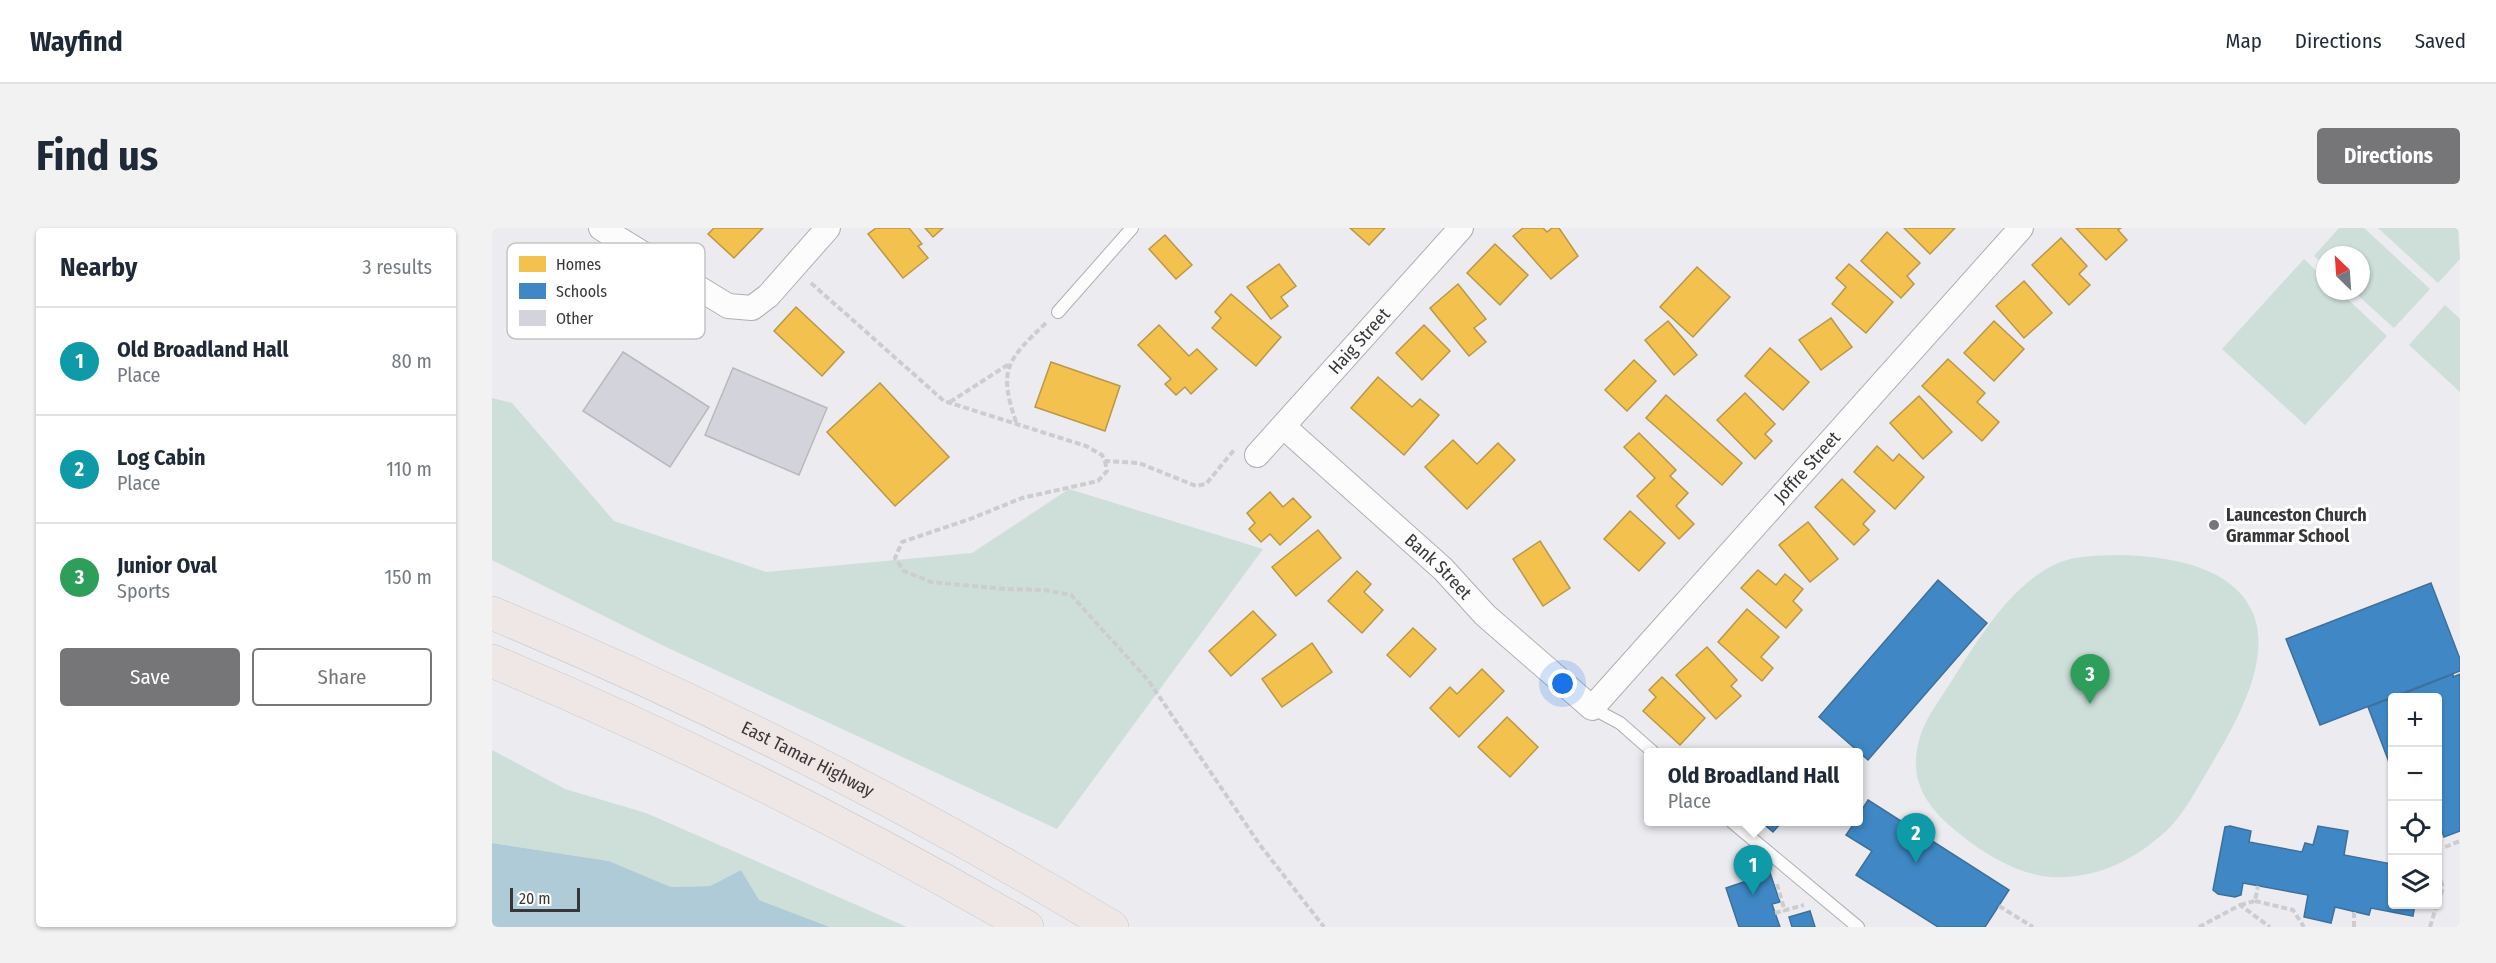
<!DOCTYPE html>
<meta charset="utf-8">
<style>
:root{--surface:#fff;--page:#f2f2f3;--text:#1f2937;--muted:#747a83;--line:#e0e1e3;--accent:#767679}
body{margin:0;font-family:"Fira Sans Condensed",sans-serif;background:var(--page);color:var(--text)}
.controls{position:absolute;right:18px;bottom:18px;display:grid;overflow:hidden;border-radius:6px;box-shadow:0 2px 4px #0004}
.controls button{width:54px;height:54px;display:grid;place-items:center;padding:0;border:0;border-bottom:2px solid var(--line);background:var(--surface);color:var(--text);font:30px sans-serif}
.compass{position:absolute;left:1824px;top:18px;width:54px;height:54px;border-radius:50%;background:var(--surface);box-shadow:0 2px 4px #0004;rotate:335deg}
.scale{position:absolute;left:18px;bottom:15px;width:70px;box-sizing:border-box;padding-left:6px;border:3px solid #373739;border-top:0;font-size:16px;line-height:21px;white-space:nowrap;color:#373739;-webkit-text-stroke:4px #fff;paint-order:stroke}
.you{position:absolute;left:1071px;top:456px;width:21px;height:21px;margin:-15px;border:4px solid #fff;border-radius:50%;background:#1a73e8;box-shadow:0 0 0 9px #1a73e833}
.badge{display:grid;place-items:center;width:39px;height:39px;border-radius:50%;background:var(--accent);color:#fff;font-size:20px;font-weight:700}
.pin{position:absolute;translate:-50% -50px;filter:drop-shadow(0 2px 3px #0008)}
.pin::after{content:'';position:absolute;top:32px;width:21px;height:18px;background:inherit;clip-path:polygon(0 0,100% 0,50% 100%)}
.popup{position:absolute;left:1152px;top:520px;width:219px;height:78px;box-sizing:border-box;display:grid;place-content:center;border-radius:6px;background:var(--surface);filter:drop-shadow(0 2px 4px #0005);font-size:20px;white-space:nowrap;color:var(--muted)}
.popup b{font-size:22px;color:var(--text)}
.popup::after{content:'';position:absolute;left:50%;top:100%;margin-left:-12px;border:12px solid transparent;border-top-color:var(--surface)}
.list{margin:0;padding:0;list-style:none}
h2{display:flex;justify-content:space-between;align-items:center;height:78px;margin:0;padding:0 24px;font-size:26px}
h2 small{font-size:20px;font-weight:400;color:var(--muted)}
.list li{display:grid;grid-template-columns:39px 1fr auto;gap:18px;align-items:center;box-sizing:border-box;height:108px;padding:0 24px;border-top:2px solid var(--line)}
.list b{display:block;font-size:22px;white-space:nowrap}
.list p{margin:0;font-size:20px;white-space:nowrap;color:var(--muted)}
.list em{font-size:20px;font-style:normal;color:var(--muted)}
.actions{display:flex;gap:12px;padding:18px 24px}
.actions a{flex:1;padding:14px 0;border:2px solid var(--accent);border-radius:6px;text-align:center;font-size:21px;color:var(--accent)}
.actions .main{background:var(--accent);color:#fff}
.icon{flex:none;width:33px;height:33px;fill:none;stroke:currentColor;stroke-width:2;stroke-linecap:round;stroke-linejoin:round}
.map{position:relative;flex:none;width:1968px;height:699px;overflow:hidden;border-radius:6px}
header{display:flex;align-items:center;gap:36px;box-sizing:border-box;height:84px;padding:0 30px;background:var(--surface);border-bottom:2px solid var(--line)}
header strong{font-size:28px}
nav{display:flex;gap:33px;margin-inline-start:auto;font-size:21px}
.intro{display:flex;align-items:center;justify-content:space-between;box-sizing:border-box;height:144px;padding:0 36px}
h1{margin:0;font-size:42px}
.button{padding:15px 27px;border-radius:6px;background:var(--accent);color:#fff;font-size:21px;font-weight:700}
main{display:flex;gap:36px;padding:0 36px}
aside{flex:1;background:var(--surface);border-radius:6px;box-shadow:0 2px 4px #0004}
.map>svg:first-child{display:block}
.green{fill:#cddfd8}
.water{fill:#afcbd8}
.homes{fill:#f2c14e;stroke:#ba9848;stroke-width:1.5}
.schools{fill:#3f88c5;stroke:#3d709b;stroke-width:1.5}
.building{fill:#d3d3dc;stroke:#b9b9bc;stroke-width:1.5}
.lines{fill:none;stroke-linecap:round;stroke-linejoin:round}
.service-casing{stroke:#b0afb2;stroke-width:14}
.minor-casing{stroke:#b0afb2;stroke-width:26}
.trunk-casing{stroke:#c8c8ca;stroke-width:34}
.path{stroke:#cdcdce;stroke-width:4;stroke-dasharray:6 3;stroke-linecap:butt}
.service{stroke:#fcfcfd;stroke-width:12}
.minor{stroke:#fcfcfd;stroke-width:24}
.trunk{stroke:#efe6e6;stroke-width:33}
.poi-dot{fill:#767679;stroke:#fff;stroke-width:2}
.labels{text-anchor:middle;dominant-baseline:central;stroke-width:6;stroke-linejoin:round;paint-order:stroke}
.street-label{font-size:18px;fill:#373739;stroke:#fff}
.poi-label{font-size:18px;font-weight:bold;fill:#373739;stroke:#fff;text-anchor:start}
.key{fill:#fff;stroke:#c3c3c4;stroke-width:1.5}
.key-label{font-size:16px;fill:#373739}
</style>
<header>
<strong>Wayfind</strong>
<nav><a>Map</a><a>Directions</a><a>Saved</a></nav>
</header>
<div class="intro"><h1>Find us</h1><a class="button">Directions</a></div>
<main>
<aside>
<h2>Nearby<small>3 results</small></h2>
<ul class="list">
<li><span class="badge" style="background:#0f9aa8">1</span><div><b>Old Broadland Hall</b><p>Place</p></div><em>80 m</em></li>
<li><span class="badge" style="background:#0f9aa8">2</span><div><b>Log Cabin</b><p>Place</p></div><em>110 m</em></li>
<li><span class="badge" style="background:#2e9e5b">3</span><div><b>Junior Oval</b><p>Sports</p></div><em>150 m</em></li>
</ul>
<div class="actions"><a class="main">Save</a><a>Share</a></div>
</aside>
<div class="map">
<svg width="1968" height="699" viewBox="0 0 1968 699">
<rect width="100%" height="100%" fill="#ecebf0"/>
<g class="green">
<path d="M1847 0H1872L1938 61 1902 100 1861 63H1869V27H1833V37L1822 28Z"/>
<path d="M1886 0H1966L1968 31 1946 55Z"/>
<path d="M1812 31 1833 51V63H1847L1895 108 1813 197 1730 121Z"/>
<path d="M1953 77 1968 91V164L1917 117Z"/>
<path d="M0 170 20 175 122 293 274 344 480 325 577 261 771 321 565 601 172 418 0 332Z"/>
<path d="M1627 327C1671 328 1737 336 1759 381 1785 432 1737 506 1712 549 1699 571 1687 594 1666 610 1634 637 1599 651 1558 649 1530 647 1500 630 1478 614 1456 597 1434 580 1426 552 1422 538 1424 520 1429 506 1435 488 1447 473 1457 457 1485 414 1517 357 1566 335 1584 327 1607 328 1627 327Z"/>
<path d="M0 522 73 561 154 585 415 699H338L266 672 249 642 218 658 179 659 117 633 0 615Z"/>
</g>
<path class="water" d="M0 615 117 633 179 659 218 658 249 642 267 672 338 699H0Z"/>
<g class="homes">
<path d="M222 0H271L242 30 216 6Z"/>
<path d="M384 0H417L430 16 426 18 436 30 411 50 376 6Z"/>
<path d="M433 0H451L441 9Z"/>
<path d="M858 0H893L877 17Z"/>
<path d="M1031 0H1051L1055 4 1060 0H1067L1086 28 1059 51 1021 8Z"/>
<path d="M1412 0H1463L1438 26Z"/>
<path d="M1584 0H1629L1626 2 1635 12 1614 32Z"/>
<path d="M1395 4 1428 35 1415 48 1422 56 1409 70 1369 33Z"/>
<path d="M673 7 700 37 684 51 657 21Z"/>
<path d="M1569 10 1595 38 1587 46 1598 57 1577 77 1540 37Z"/>
<path d="M1003 16 1036 47 1008 77 975 45Z"/>
<path d="M787 36 804 58 789 69 796 78 779 91 755 59Z"/>
<path d="M1357 36 1401 74 1374 105 1340 76 1354 59 1344 50Z"/>
<path d="M1205 39 1238 69 1201 109 1168 79Z"/>
<path d="M52 46 70 56 74 49 93 59 69 102 60 97 53 109 40 102 46 91 31 83Z"/>
<path d="M1532 53 1560 85 1532 110 1504 78Z"/>
<path d="M966 56 994 91 982 100 994 114 977 128 938 80Z"/>
<path d="M739 66 789 109 764 138 720 100 729 90 723 84Z"/>
<path d="M304 79 352 124 330 148 282 103Z"/>
<path d="M1339 90 1360 119 1329 142 1307 112Z"/>
<path d="M1176 93 1205 127 1182 147 1153 112Z"/>
<path d="M1502 93 1532 121 1502 153 1472 125Z"/>
<path d="M667 97 697 128 705 121 725 141 699 166 693 159 684 167 673 156 679 151 646 117Z"/>
<path d="M932 97 958 123 930 152 904 125Z"/>
<path d="M1278 120 1317 154 1291 182 1253 148Z"/>
<path d="M1456 131 1493 165 1485 174 1507 194 1490 213 1430 158Z"/>
<path d="M1142 132 1164 153 1135 183 1113 162Z"/>
<path d="M559 134 628 158 613 203 543 179Z"/>
<path d="M886 149 920 179 928 171 947 187 912 227 859 180Z"/>
<path d="M388 155 457 229 403 278 335 204Z"/>
<path d="M1253 165 1283 196 1273 206 1280 213 1263 231 1225 192Z"/>
<path d="M1174 167 1250 235 1230 257 1154 190Z"/>
<path d="M1427 168 1460 204 1431 231 1398 195Z"/>
<path d="M1147 205 1184 242 1178 248 1196 265 1184 278 1202 296 1187 311 1145 268 1163 250 1132 219Z"/>
<path d="M961 212 985 236 1006 215 1023 232 975 281 933 239Z"/>
<path d="M1385 218 1401 233 1407 226 1432 249 1403 281 1362 244Z"/>
<path d="M1350 251 1383 283 1371 296 1377 302 1362 317 1323 279Z"/>
<path d="M778 264 791 279 801 270 819 289 788 317 778 306 769 314 757 301 763 295 755 285Z"/>
<path d="M1138 283 1173 315 1147 343 1112 311Z"/>
<path d="M1316 294 1346 331 1318 354 1287 317Z"/>
<path d="M826 302 849 330 804 368 780 339Z"/>
<path d="M1048 313 1078 360 1051 378 1021 331Z"/>
<path d="M1266 342 1284 357 1293 346 1311 361 1301 373 1310 382 1294 400 1249 360Z"/>
<path d="M865 343 879 356 872 364 891 382 870 405 836 373Z"/>
<path d="M1255 381 1287 409 1269 429 1281 440 1270 453 1226 414Z"/>
<path d="M761 383 784 407 739 448 717 423Z"/>
<path d="M921 400 944 421 918 449 895 427Z"/>
<path d="M820 415 840 444 790 479 770 451Z"/>
<path d="M1215 419 1245 452 1239 458 1249 468 1224 491 1184 447Z"/>
<path d="M990 441 1012 463 967 509 938 480 958 459 965 466Z"/>
<path d="M1170 449 1213 490 1188 517 1151 483 1164 469 1157 462Z"/>
<path d="M1015 489 1046 519 1018 549 986 519Z"/>
</g>
<g class="schools">
<path d="M1446 352 1495 395 1376 532 1327 489Z"/>
<path d="M1939 355 1968 431V443L1828 497 1794 411Z"/>
<path d="M1961 446V449L1968 446V603L1952 609 1950 603 1946 605V470H1901Z"/>
<path d="M1900 470V542L1876 479Z"/>
<path d="M1376 572 1517 662 1493 699H1446L1364 647 1380 623 1354 607 1363 594H1366V588Z"/>
<path d="M1269 594H1290L1281 604Z"/>
<path d="M1738 598 1759 603 1757 614 1810 624 1813 615 1821 617 1826 598 1856 603 1852 627 1900 636V676H1923L1921 688 1879 680 1877 687 1843 679 1839 695 1812 689 1816 667 1751 655 1749 667 1743 669 1726 666 1721 662 1733 599Z"/>
<path d="M1278 645 1288 674 1280 676 1288 699H1247L1234 660Z"/>
<path d="M1318 683 1323 699H1300L1297 689Z"/>
</g>
<g class="building">
<path d="M131 124 217 179 178 239 91 183Z"/>
<path d="M241 140 335 180 307 247 213 207Z"/>
</g>
<g class="lines">
<defs>
<g id="service">
<path d="M566 84 640 0"/>
<path d="M1100 480 1128 495 1161 524"/>
<path d="M1240 594 1366 699"/>
</g>
<g id="minor">
<path d="M109 0 236 78 260 80 276 68 336 0"/>
<path id="s1" d="M792 199 951 341 993 387 1100 480 1529 0"/>
<path id="s2" d="M765 227 969 0"/>
</g>
<g id="trunk">
<path id="s3" d="M0 385C214 474 422 580 620 699"/>
<path d="M0 433C184 510 362 599 535 699"/>
</g>
</defs>
<use href="#service" class="service-casing"/>
<use href="#minor" class="minor-casing"/>
<use href="#trunk" class="trunk-casing"/>
<g class="path">
<path d="M319 55 452 173 594 218 610 227 613 233 647 235 704 258 714 256 742 222"/>
<path d="M458 174 517 136"/>
<path d="M524 194C506 141 515 132 554 95"/>
<path d="M613 233 615 243 606 253 530 270 478 291 410 314 403 330 412 343 439 354 514 361 553 362 579 367 656 452 768 617 832 699"/>
<path d="M1953 619 1968 613"/>
<path d="M1946 644 1951 659 1946 676"/>
<path d="M1285 656 1293 684"/>
<path d="M1763 673 1801 682 1812 699"/>
<path d="M1748 677 1763 673 1766 658"/>
<path d="M1507 678 1541 699"/>
<path d="M1283 685 1312 677"/>
<path d="M1707 699 1748 677 1778 699"/>
<path d="M1862 699V684"/>
<path d="M1938 699 1945 676"/>
</g>
<use href="#service" class="service"/>
<use href="#minor" class="minor"/>
<use href="#trunk" class="trunk"/>
</g>
<circle class="poi-dot" cx="1722" cy="297" r="6"/>
<g class="labels">
<g class="street-label">
<text stroke="none"><textPath href="#s2" startOffset="153">Haig Street</textPath></text>
<text stroke="none"><textPath href="#s1" startOffset="740">Joffre Street</textPath></text>
<text stroke="none"><textPath href="#s1" startOffset="208">Bank Street</textPath></text>
<text stroke="none"><textPath href="#s3" startOffset="348">East Tamar Highway</textPath></text>
</g>
<g class="poi-label">
<text x="1734" y="287">Launceston Church<tspan x="1734" dy="21">Grammar School</tspan></text>
</g>
</g>
<rect x="15" y="15" width="198" height="96" rx="9" class="key"/>
<rect x="27" y="28" width="27" height="16" fill="#f2c14e"/>
<rect x="27" y="55" width="27" height="16" fill="#3f88c5"/>
<rect x="27" y="82" width="27" height="16" fill="#d3d3dc"/>
<g class="key-label">
<text x="64" y="42">Homes</text>
<text x="64" y="69">Schools</text>
<text x="64" y="96">Other</text>
</g>
</svg>
<div class="controls">
<button>+</button>
<button>−</button>
<button><svg class="icon" aria-label="locate" viewBox="0 0 24 24"><circle cx="12" cy="12" r="6"/><path d="M12 2v4M12 18v4M2 12h4M18 12h4"/></svg></button>
<button><svg class="icon" aria-label="layers" viewBox="0 0 24 24"><path d="M12 4l9 5-9 5-9-5zM3 14l9 5 9-5"/></svg></button>
</div>
<svg class="compass" viewBox="-18 -18 36 36"><path d="M0-13l5 13h-10z" fill="#e53935"/><path d="M0 13l5-13h-10z" fill="#747a83"/></svg>
<div class="scale">20 m</div>
<div class="you"></div>
<div class="pin badge" style="left:1261px;top:667px;background:#0f9aa8">1</div>
<div class="popup"><b>Old Broadland Hall</b>Place</div>
<div class="pin badge" style="left:1424px;top:635px;background:#0f9aa8">2</div>
<div class="pin badge" style="left:1598px;top:476px;background:#2e9e5b">3</div>
</div>
</main>
